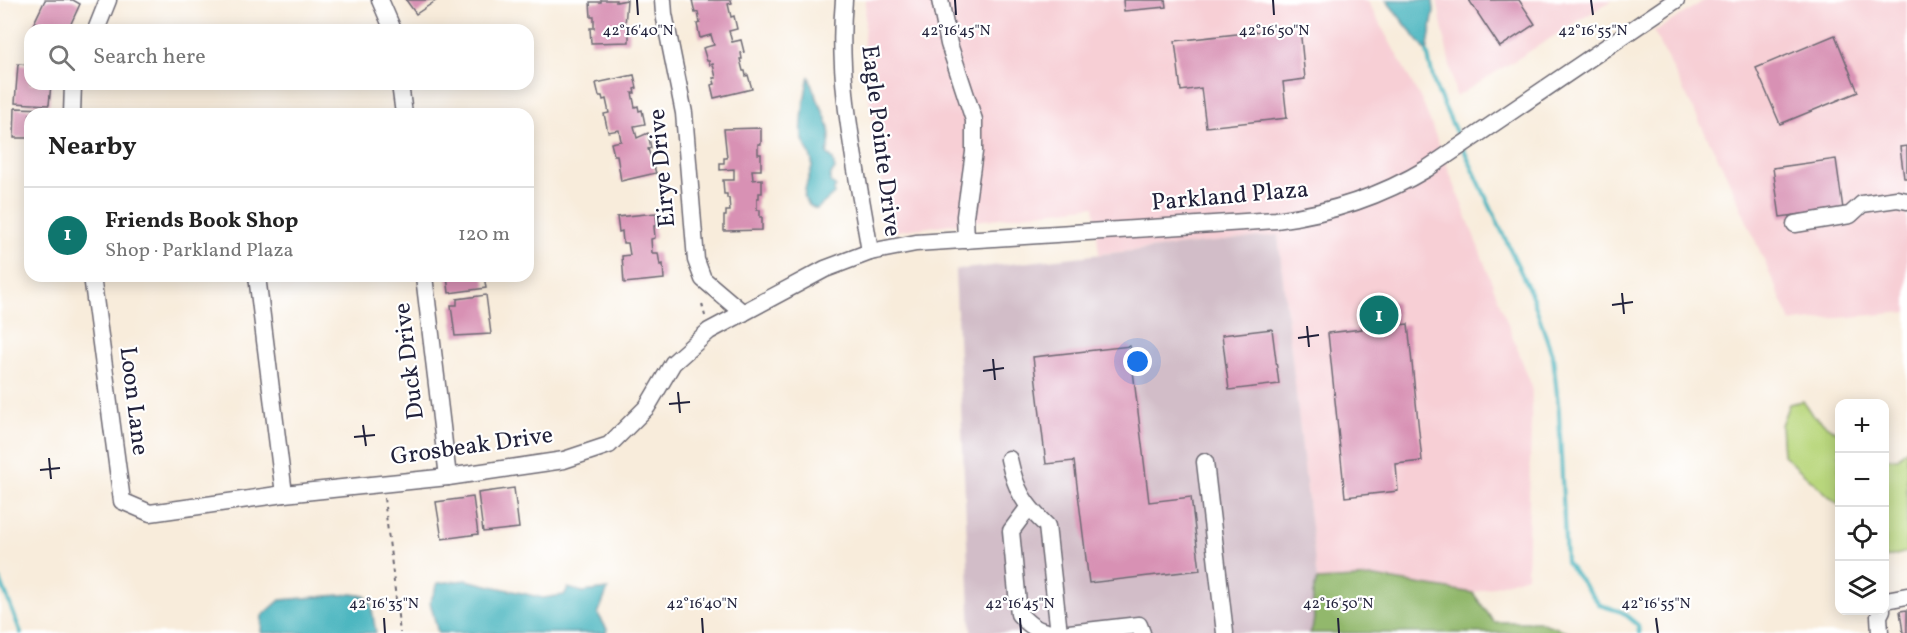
<!DOCTYPE html>
<meta charset="utf-8">
<style>
:root{--surface:#fff;--page:#f2f2f2;--text:#222;--muted:#767676;--line:#e0e0e0;--accent:#0f766e}
body{margin:0;font-family:Vollkorn,serif;background:var(--page);color:var(--text)}
.controls{position:absolute;right:18px;bottom:18px;display:grid;overflow:hidden;border-radius:12px;box-shadow:0 3px 15px #0003}
.controls button{width:54px;height:54px;display:grid;place-items:center;padding:0;border:0;border-bottom:2px solid var(--line);background:var(--surface);color:var(--text);font:30px sans-serif}
.you{position:absolute;left:1138px;top:362px;width:21px;height:21px;margin:-15px;border:4px solid #fff;border-radius:50%;background:#1a73e8;box-shadow:0 0 0 9px #1a73e833}
.badge{display:grid;place-items:center;width:39px;height:39px;border-radius:50%;background:var(--accent);color:#fff;font-size:20px;font-weight:700}
.pin{position:absolute;translate:-50% -50%;border:3px solid #fff;box-shadow:0 2px 6px #0006}
.list{margin:0;padding:0;list-style:none}
h2{display:flex;justify-content:space-between;align-items:center;height:78px;margin:0;padding:0 24px;font-size:26px}
h2 small{font-size:20px;font-weight:400;color:var(--muted)}
.list li{display:grid;grid-template-columns:39px 1fr auto;gap:18px;align-items:center;box-sizing:border-box;height:96px;padding:0 24px;border-top:2px solid var(--line)}
.list b{display:block;font-size:22px;white-space:nowrap}
.list p{margin:0;font-size:20px;white-space:nowrap;color:var(--muted)}
.list em{font-size:20px;font-style:normal;color:var(--muted)}
.icon{flex:none;width:33px;height:33px;fill:none;stroke:currentColor;stroke-width:2;stroke-linecap:round;stroke-linejoin:round}
.map{position:relative;flex:none;width:1907px;height:633px;overflow:hidden}
.search{position:absolute;background:var(--surface);box-shadow:0 3px 15px #0003;left:24px;top:24px;width:510px;height:66px;display:flex;align-items:center;gap:15px;box-sizing:border-box;padding:0 21px;border-radius:18px;color:var(--muted);font-size:22px}
.panel{position:absolute;background:var(--surface);box-shadow:0 3px 15px #0003;left:24px;top:108px;width:510px;height:174px;border-radius:18px}
.map>svg:first-child{display:block}
.built{fill:#f7cfd5}
.industrial{fill:#d2bdc8}
.green{fill:#b9d77d;stroke:#6e7c5c;stroke-width:1.5}
.forest{fill:#92b86c;stroke:#5a6d54;stroke-width:1.5}
.water{fill:#44b3bd;stroke:#336a7c;stroke-width:1.5}
.lines{fill:none;stroke-linecap:round;stroke-linejoin:round}
.stream{stroke:#44b3bd;stroke-width:4}
.building{fill:#d891b4}
.minor-casing{stroke:#6d6973;stroke-width:19}
.path{stroke:#6d6973;stroke-width:2;stroke-dasharray:4.5 4.5;stroke-linecap:butt}
.minor{stroke:#fff;stroke-width:16}
.ticks{fill:none;stroke:#22223b;stroke-width:2}
.labels{text-anchor:middle;dominant-baseline:central;stroke-width:4.5;stroke-linejoin:round;paint-order:stroke}
.street-label{font-size:24px;fill:#22223b;stroke:#fff}
.ticks-label{font-size:15px;text-anchor:middle;fill:#22223b;stroke:#fff;stroke-width:4.5;stroke-linejoin:round;paint-order:stroke}
</style>
<div class="map">
<svg width="1907" height="633" viewBox="0 0 1907 633">
<rect width="100%" height="100%" fill="#fff"/>
<filter id="ink" filterUnits="userSpaceOnUse"><feTurbulence type="fractalNoise" baseFrequency=".0167" numOctaves="2"/><feDisplacementMap in="SourceGraphic" scale="12" xChannelSelector="R" yChannelSelector="G"/><feConvolveMatrix kernelMatrix="1 2 1 2 8 2 1 2 1" color-interpolation-filters="sRGB"/></filter>
<filter id="wash" filterUnits="userSpaceOnUse"><feTurbulence type="fractalNoise" baseFrequency=".008" numOctaves="4" result="noise"/><feDisplacementMap in="SourceGraphic" scale="24" xChannelSelector="R" yChannelSelector="G"/><feGaussianBlur stdDeviation="1.35" result="paint"/><feColorMatrix in="noise" values="0 0 0 0 0 0 0 0 0 0 0 0 0 0 0 0 0 1.4 0 .05"/><feComposite in="paint" operator="in"/></filter>
<g filter="url(#wash)">
<rect width="100%" height="100%" fill="#f8ecdb"/>
<g class="built">
<path d="M866 0H1367L1423 103 1532 387 1527 576 1473 593 1375 577 1317 580 1278 235 1099 254 1094 206 889 232 863 57Z"/>
<path d="M1437 0H1612L1456 97Z"/>
<path d="M1705 0H1907V312L1791 322 1726 174 1654 32Z"/>
</g>
<path class="industrial" d="M1278 235 1317 580 1313 593 1314 613 1312 630 1310 633H971L955 270Z"/>
<g class="green">
<path d="M1803 401 1812 415 1839 434V505L1783 455 1781 425 1789 404Z"/>
<path d="M1907 449V552L1885 558V458L1897 459Z"/>
</g>
<path class="forest" d="M1375 577 1473 593 1494 622H1540L1572 633H1310C1317 621 1312 607 1313 594 1314 589 1316 584 1317 580Z"/>
<g class="water">
<path d="M1386 0H1433L1434 11 1427 52Z"/>
<path d="M809 76C815 104 838 124 827 153L833 160 835 169 830 176V182L836 187 834 189V194L817 209C794 202 809 182 812 166 814 157 803 145 802 136 800 125 806 87 809 76Z"/>
<path d="M466 580 543 598 564 595 568 588 583 592 608 589 598 614 607 629 606 633H438L430 602 438 583Z"/>
<path d="M352 594 365 596 371 604 376 633H261L262 616 280 600Z"/>
</g>
<g class="lines">
<g class="stream">
<path d="M1427 52 1435 86 1460 141"/>
<path d="M1463 148 1532 296 1553 357 1559 413 1566 562 1600 605 1622 612 1638 625 1639 633"/>
<path d="M0 579 21 633"/>
</g>
</g>
<g id="blocks">
<g class="building">
<path d="M45 0H73L80 4 68 30H44L33 25Z"/>
<path d="M406 0H437L416 14Z"/>
<path d="M601 0H616V2L627 0 625 26H629V42L591 43 590 28H594V17H591L590 2H601Z"/>
<path d="M692 0H731L732 3 728 4 731 17 734 16 737 29 729 31 732 42 741 40 744 52 741 53 742 59H740L743 71H745L746 76 748 75 752 89 714 98 711 85 715 84 713 78H716L713 64 710 65 709 61H707L703 48 714 45 711 35 700 38 697 24 700 23 698 12 695 13Z"/>
<path d="M1123 0H1165L1166 7 1124 11Z"/>
<path d="M1469 0H1519L1535 24 1500 47Z"/>
<path d="M1300 27 1305 79 1283 82 1287 118 1206 127 1201 88 1181 91 1175 41Z"/>
<path d="M1835 35 1858 92 1780 124 1756 68Z"/>
<path d="M18 64 30 65V84H51L49 105 15 103Z"/>
<path d="M634 75 637 88 634 89 635 93H632L635 107 638 106 639 111 642 110 645 124 634 126 637 138 648 133 651 148 648 149 656 173 621 181 617 155H614L611 143 621 141 619 130 608 132 604 114 609 113 606 99 603 100 602 96H599L596 83Z"/>
<path d="M15 108 49 109V114H30V138H14Z"/>
<path d="M761 128V144H758V154H761V170H752L753 180 762 179V193H759V198H757V210H760V217H762V230L724 231V216H726V211H730L729 198H727V194H724L723 180H734V169L720 170V163H724V158H727L724 129Z"/>
<path d="M1907 146V178H1904L1900 147Z"/>
<path d="M1836 159 1843 209 1780 217 1773 168Z"/>
<path d="M656 213 657 226H654L655 238 651 239 652 253H658L660 265 663 264 664 279 624 283 622 256 630 255 628 243H623L622 231 619 232 617 217Z"/>
<path d="M447 276H484L486 288 449 293Z"/>
<path d="M486 295 491 334 455 336 451 305H457V299Z"/>
<path d="M1396 301 1399 325 1408 324 1422 461 1396 464 1398 491 1345 497 1328 333 1362 329 1359 305Z"/>
<path d="M1272 329 1279 384 1229 390 1222 335Z"/>
<path d="M1130 346 1149 502 1191 497 1200 570 1089 583 1074 461 1046 464 1033 357Z"/>
<path d="M514 488 519 528 483 532 478 493Z"/>
<path d="M473 497 478 534 442 539 436 502Z"/>
<path d="M1907 610V633H1903L1900 611Z"/>
</g>
</g>
</g>
<g filter="url(#ink)">
<use href="#blocks" fill-opacity="0" stroke="#6d6973" stroke-width="1.5"/>
<g class="lines">
<defs>
<g id="minor">
<path d="M380 0 393 30"/>
<path d="M663 0 664 14 684 113 696 260 703 279 743 313"/>
<path d="M844 0C836 85 857 169 870 252"/>
<path d="M940 0 949 44 974 120V152L965 216 966 240"/>
<path d="M96 30 108 0"/>
<path d="M400 84 404 114"/>
<path d="M72 114 73 84"/>
<path d="M1795 224 1850 215 1862 204 1897 199 1907 201"/>
<path d="M92 276 122 501 150 513 284 494 448 477 564 460 609 445 647 407 673 363 709 331 825 269 870 252 916 243 1276 220C1331 213 1380 197 1428 168L1676 0"/>
<path d="M257 276 284 494"/>
<path d="M424 276 448 477"/>
<path d="M1009 459C1016 491 1024 504 1047 526L1059 633"/>
<path d="M1205 462 1225 633"/>
<path d="M1028 508 1011 531 1019 614C1029 625 1037 631 1052 633"/>
<path d="M1884 603 1886 600 1907 596"/>
<path d="M1069 633 1139 625 1142 633"/>
<path d="M1880 633 1879 616 1882 610"/>
</g>
</defs>
<use href="#minor" class="minor-casing"/>
<g class="path">
<path d="M702 304 705 316"/>
<path d="M384 498 400 633"/>
</g>
<use href="#minor" class="minor"/>
</g>
</g>
<path class="ticks" d="M637 0 638 15M955 0 956 15M1273 0 1274 15M1591 0 1593 15M1622 293 1624 314M1612 305 1633 302M1307 326 1309 347M1298 338 1319 335M993 359 995 380M983 371 1004 368M678 392 680 413M669 404 690 402M363 425 366 446M354 437 375 435M49 458 51 479M40 470 60 468M384 618 385 633M702 618 703 633M1020 618 1021 633M1338 618 1339 633M1656 618 1658 633"/>
<g class="labels">
<g class="street-label">
<text transform="translate(880 141) rotate(83)">Eagle Pointe Drive</text>
<text transform="translate(663 168) rotate(-95)">Eirye Drive</text>
<text transform="translate(1230 197) rotate(-5)">Parkland Plaza</text>
<text transform="translate(410 361) rotate(-97)">Duck Drive</text>
<text transform="translate(133 401) rotate(83)">Loon Lane</text>
<text transform="translate(472 447) rotate(-8)">Grosbeak Drive</text>
</g>
</g>
<g class="ticks-label">
<text x="638" y="35">42°16'40"N</text>
<text x="956" y="35">42°16'45"N</text>
<text x="1274" y="35">42°16'50"N</text>
<text x="1593" y="35">42°16'55"N</text>
<text x="384" y="608">42°16'35"N</text>
<text x="702" y="608">42°16'40"N</text>
<text x="1020" y="608">42°16'45"N</text>
<text x="1338" y="608">42°16'50"N</text>
<text x="1656" y="608">42°16'55"N</text>
</g>
</svg>
<div class="controls">
<button>+</button>
<button>−</button>
<button><svg class="icon" aria-label="locate" viewBox="0 0 24 24"><circle cx="12" cy="12" r="6"/><path d="M12 2v4M12 18v4M2 12h4M18 12h4"/></svg></button>
<button><svg class="icon" aria-label="layers" viewBox="0 0 24 24"><path d="M12 4l9 5-9 5-9-5zM3 14l9 5 9-5"/></svg></button>
</div>
<div class="you"></div>
<div class="pin badge" style="left:1379px;top:315px">1</div>
<div class="search"><svg class="icon" aria-label="search" viewBox="0 0 24 24"><circle cx="10" cy="10" r="6"/><path d="M15 15l6 6"/></svg>Search here</div>
<section class="panel">
<h2>Nearby<small></small></h2>
<ul class="list">
<li><span class="badge">1</span><div><b>Friends Book Shop</b><p>Shop · Parkland Plaza</p></div><em>120 m</em></li>
</ul>
</section>
</div>
